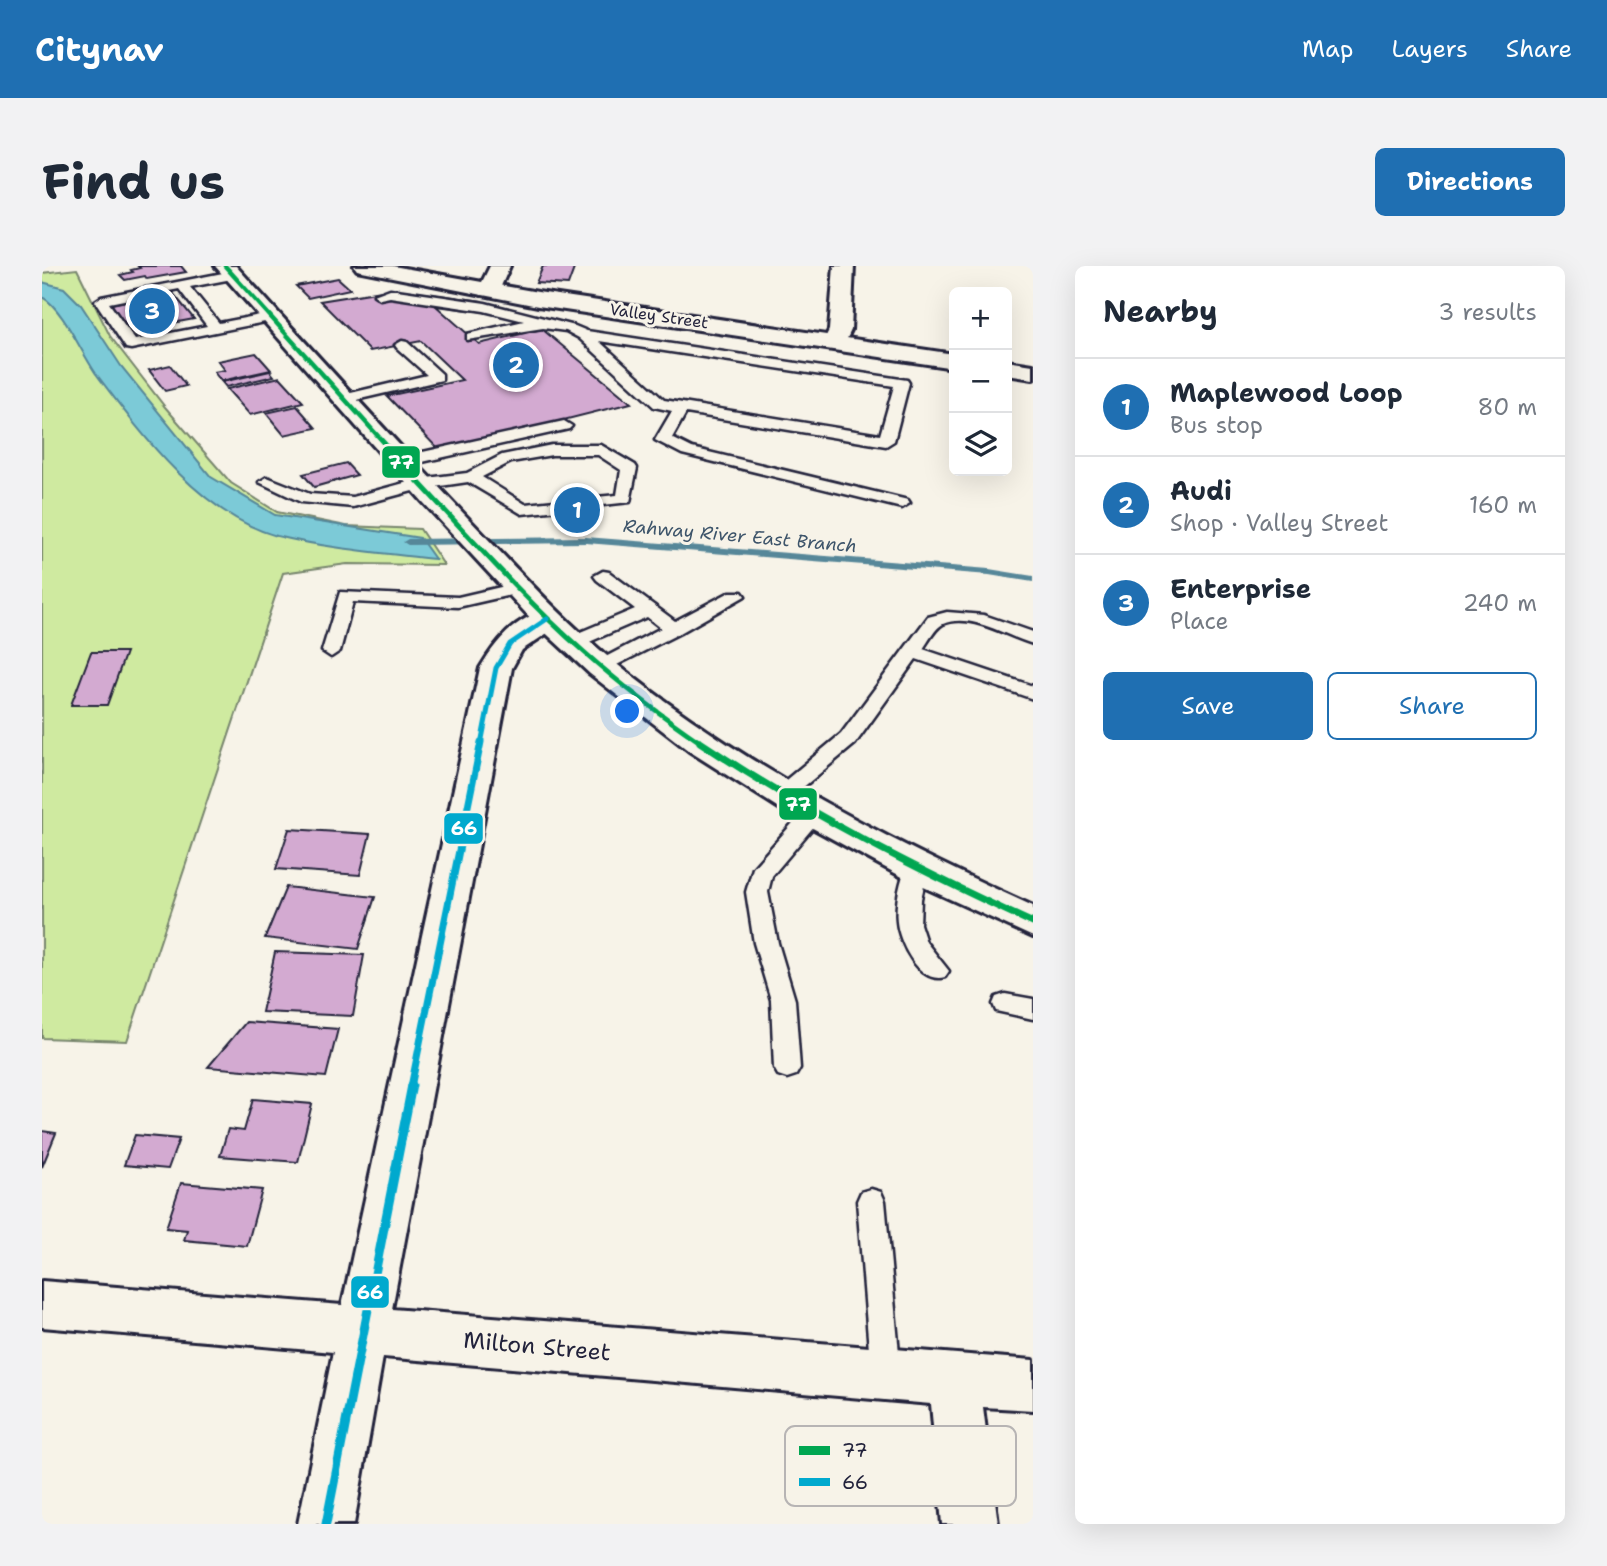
<!DOCTYPE html>
<meta charset="utf-8">
<style>
:root{--surface:#fff;--page:#f2f2f3;--text:#1f2937;--muted:#747a83;--line:#e0e1e3;--accent:#1f6fb2}
body{margin:0;font-family:"Shantell Sans",sans-serif;background:var(--page);color:var(--text)}
.controls{position:absolute;right:21px;top:21px;display:grid;overflow:hidden;border-radius:10px;box-shadow:0 7px 28px #0002}
.controls button{width:63px;height:63px;display:grid;place-items:center;padding:0;border:0;border-bottom:2px solid var(--line);background:var(--surface);color:var(--text);font:35px sans-serif}
.you{position:absolute;left:586px;top:446px;width:24px;height:24px;margin:-18px;border:5px solid #fff;border-radius:50%;background:#1a73e8;box-shadow:0 0 0 10px #1a73e833}
.badge{display:grid;place-items:center;width:46px;height:46px;border-radius:50%;background:var(--accent);color:#fff;font-size:23px;font-weight:700}
.pin{position:absolute;translate:-50% -50%;border:4px solid #fff;box-shadow:0 2px 7px #0006}
.list{margin:0;padding:0;list-style:none}
h2{display:flex;justify-content:space-between;align-items:center;height:91px;margin:0;padding:0 28px;font-size:30px}
h2 small{font-size:23px;font-weight:400;color:var(--muted)}
.list li{display:grid;grid-template-columns:46px 1fr auto;gap:21px;align-items:center;box-sizing:border-box;height:98px;padding:0 28px;border-top:2px solid var(--line)}
.list b{display:block;font-size:26px;white-space:nowrap}
.list p{margin:0;font-size:23px;white-space:nowrap;color:var(--muted)}
.list em{font-size:23px;font-style:normal;color:var(--muted)}
.actions{display:flex;gap:14px;padding:21px 28px}
.actions a{flex:1;padding:16px 0;border:2px solid var(--accent);border-radius:10px;text-align:center;font-size:24px;color:var(--accent)}
.actions .main{background:var(--accent);color:#fff}
.icon{flex:none;width:38px;height:38px;fill:none;stroke:currentColor;stroke-width:2;stroke-linecap:round;stroke-linejoin:round}
.map{position:relative;flex:none;width:991px;height:1258px;overflow:hidden;border-radius:10px}
header{display:flex;align-items:center;gap:42px;box-sizing:border-box;height:98px;padding:0 35px;background:var(--accent);color:#fff}
header strong{font-size:33px}
nav{display:flex;gap:38px;margin-inline-start:auto;font-size:24px}
.intro{display:flex;align-items:center;justify-content:space-between;box-sizing:border-box;height:168px;padding:0 42px}
h1{margin:0;font-size:49px}
.button{padding:18px 32px;border-radius:10px;background:var(--accent);color:#fff;font-size:24px;font-weight:700}
main{display:flex;gap:42px;padding:0 42px}
aside{flex:1;background:var(--surface);border-radius:10px;box-shadow:0 7px 28px #0002}
.map>svg:first-child{display:block}
.green{fill:#cfeaa0;stroke:#78866e;stroke-width:2}
.water{fill:#7bcad7;stroke:#578799;stroke-width:2}
.lines{fill:none;stroke-linecap:round;stroke-linejoin:round}
.stream{fill:#578799;fill-rule:evenodd}
.building{fill:#d3aad1;stroke:#22223b;stroke-width:2}
.service-casing{stroke:#22223b;stroke-width:5}
.minor-casing{stroke:#22223b;stroke-width:6}
.secondary-casing{stroke:#22223b;stroke-width:6}
.primary-casing{stroke:#22223b;stroke-width:6}
.service{fill:#f7f3e8;fill-rule:evenodd}
.minor{fill:#f7f3e8;fill-rule:evenodd}
.secondary{fill:#f7f3e8;fill-rule:evenodd}
.primary{fill:#f7f3e8;fill-rule:evenodd}
.bus-1-far2-casing{stroke:#f7f3e8;stroke-width:8}
.bus-1-far1-casing{stroke:#f7f3e8;stroke-width:10}
.bus-1-casing{stroke:#f7f3e8;stroke-width:12}
.bus-2-far2-casing{stroke:#f7f3e8;stroke-width:10}
.bus-2-far1-casing{stroke:#f7f3e8;stroke-width:12}
.bus-2-casing{stroke:#f7f3e8;stroke-width:14}
.bus-1-far2{stroke:#00a651;stroke-width:4.5}
.bus-1-far1{stroke:#00a651;stroke-width:5}
.bus-1{stroke:#00a651;stroke-width:7}
.bus-2-far2{stroke:#00a9ce;stroke-width:5}
.bus-2-far1{stroke:#00a9ce;stroke-width:7}
.bus-2{stroke:#00a9ce;stroke-width:9}
.labels{text-anchor:middle;dominant-baseline:central;stroke-width:6;stroke-linejoin:round;paint-order:stroke}
.far-street-label{font-size:16px;fill:#22223b;stroke:#f7f3e8}
.far-water-label{font-size:18px;font-style:italic;fill:#3d546a;stroke:#f7f3e8}
.near-street-label{font-size:23px;fill:#22223b;stroke:#f7f3e8}
.key{fill:#f7f3e8;stroke:#b7b4b4;stroke-width:2}
.key-label{font-size:19px;fill:#22223b}
.line-badge{stroke:#f7f3e8;stroke-width:2.5}
.badge-label{font-size:19px;text-anchor:middle;font-weight:bold;fill:#fff}
</style>
<header>
<strong>Citynav</strong>
<nav><a>Map</a><a>Layers</a><a>Share</a></nav>
</header>
<div class="intro"><h1>Find us</h1><a class="button">Directions</a></div>
<main>
<div class="map">
<svg width="991" height="1258" viewBox="0 0 991 1258">
<rect width="100%" height="100%" fill="#f7f3e8"/>
<filter id="ink" filterUnits="userSpaceOnUse"><feTurbulence type="fractalNoise" baseFrequency=".0143" numOctaves="2"/><feDisplacementMap in="SourceGraphic" scale="14" xChannelSelector="R" yChannelSelector="G"/><feConvolveMatrix kernelMatrix="1 2 1 2 8 2 1 2 1" color-interpolation-filters="sRGB"/></filter>
<g filter="url(#ink)">
<path class="green" d="M35 3 68 70 123 141 189 217 235 246 304 260 378 263 402 299 305 298 241 307 85 775 0 772V7Z"/>
<path class="water" d="M0 16 22 22 39 39 79 100 169 211 233 249 378 272 393 293C341 287 287 283 235 270 159 249 100 169 55 109 41 90 20 41 0 31Z"/>
<g class="lines">
<path class="stream" d="M544 271 947 303 991 310V316L947 309 544 277 366 279 361 276 366 273Z"/>
</g>
<g class="building">
<path d="M96 0H139L144 6 105 13 103 10 83 14 78 9 91 6 89 4 98 2Z"/>
<path d="M501 0H533L526 19 494 17Z"/>
<path d="M296 12 308 23 266 32 254 20Z"/>
<path d="M352 23 440 35 444 46 394 40 437 78 500 63 589 137 398 185 345 130 420 114 379 75 328 85 278 35Z"/>
<path d="M130 26 152 53 88 65 68 38Z"/>
<path d="M214 87 229 104 179 115 172 106 183 104 176 95Z"/>
<path d="M128 99 144 120 123 125 107 104Z"/>
<path d="M228 105 232 110 184 121 180 116Z"/>
<path d="M238 111 261 136 208 149 185 123Z"/>
<path d="M255 140 274 162 242 169 224 147Z"/>
<path d="M304 197 315 209 272 221 261 208Z"/>
<path d="M49 386H84L65 439H29Z"/>
<path d="M247 563 328 568 318 609 234 603Z"/>
<path d="M244 621 333 631 316 683 223 672Z"/>
<path d="M233 686 322 689 311 750 220 746Z"/>
<path d="M204 756 296 763 284 811 166 801Z"/>
<path d="M211 833 270 838 256 896 178 890 186 863 202 865Z"/>
<path d="M0 865 14 867 0 901Z"/>
<path d="M93 869 137 873 126 903 82 899Z"/>
<path d="M139 917 220 924 205 980 142 974 145 964 124 962Z"/>
</g>
<g class="lines">
<defs>
<g id="service">
<path d="M191 5 197 9 195 12 148 21 177 57 228 47 233 48V54L89 83 84 82 53 35 59 31ZM137 23 165 60 93 74 67 37Z"/>
<path d="M348 23 443 37 533 60 545 65 865 114 867 117 852 175 844 180 644 147 630 172 650 182 866 234 868 237 860 242 640 188 613 174 630 145 612 141 537 72 524 65 501 62 425 74V68L482 55 442 45 348 31 338 33 332 29ZM557 75 852 120 838 169 622 134Z"/>
<path d="M360 75 365 76 400 108V114L301 137 296 136 294 133 296 130 385 109 355 82 353 79Z"/>
<path d="M522 155 530 160 527 163 358 201 350 196 358 191Z"/>
<path d="M510 179H559L593 199 595 202 588 236 480 248 426 216 378 223 311 241 259 236 217 216 225 211 268 228 311 231 377 213 425 207 460 189ZM510 189H556L579 204 575 229 483 238 440 211 469 196Z"/>
<path d="M561 305 567 306 633 355 688 326H700L703 330 638 367 559 407 552 405 550 401 552 397 619 362 605 351 538 380H524L522 376 524 372 593 343 555 314 552 310Z"/>
<path d="M476 317 482 318 485 322 482 326 416 341 311 336 298 385 289 391 280 385 298 326 416 331Z"/>
<path d="M905 346 942 349 991 366V378C965 371 929 346 901 358 893 362 886 376 881 383L991 420V433L874 393 813 478 747 533H733L729 528 733 523 799 468 886 351Z"/>
<path d="M773 539 781 541 784 546 730 610 726 626 736 677 753 734 758 802 754 809 745 812 736 809 732 802 729 734 712 677 704 626 711 602 765 541Z"/>
<path d="M875 594 883 596 886 602 879 633 878 658 884 676 907 705 903 711C878 719 857 677 855 656 853 638 858 612 867 596Z"/>
<path d="M963 728 991 733V753L954 745 951 738 954 731Z"/>
<path d="M829 923 839 926 843 935 859 1109 855 1120 844 1124 833 1120 829 1109 815 935 819 926Z"/>
</g>
<g id="minor">
<path d="M448 0H468L455 29H439L436 24Z"/>
<path d="M792 0H812L809 64 801 81H785L781 76 787 64Z"/>
<path d="M505 344 516 346 520 353 516 360 480 384 470 402 350 1043 991 1094V1144L941 1141 956 1258H900L889 1138 341 1091 312 1258H256L291 1086 0 1061V1015L300 1039 438 402C454 375 473 352 505 344Z"/>
</g>
<g id="secondary">
<path d="M312 0H351L496 26 912 88V102L496 40 315 4Z"/>
<path d="M965 95 991 99V113L965 109Z"/>
</g>
<path id="primary" d="M173 0H194C270 84 346 168 424 250 471 299 518 351 571 395 698 498 843 573 991 640V671L864 613 754 553 647 485 548 408 494 358 381 236Z"/>
</defs>
<use href="#service" class="service-casing"/>
<use href="#minor" class="minor-casing"/>
<use href="#secondary" class="secondary-casing"/>
<use href="#primary" class="primary-casing"/>
<use href="#service" class="service"/>
<use href="#minor" class="minor"/>
<use href="#secondary" class="secondary"/>
<use href="#primary" class="primary"/>
<defs>
<path id="bus-1-far2" d="M183 0 372 210"/>
<path id="bus-1-far1" d="M370 209C426 269 481 332 542 386 579 419 620 450 661 478"/>
<path id="bus-1" d="M658 476C764 547 876 604 991 657"/>
<path id="bus-2-far2" d="M439 478 454 402 468 378 505 353"/>
<path id="bus-2-far1" d="M369 821 439 476"/>
<path id="bus-2" d="M284 1258 370 819"/>
</defs>
<use href="#bus-1-far2" class="bus-1-far2-casing"/>
<use href="#bus-1-far1" class="bus-1-far1-casing"/>
<use href="#bus-1" class="bus-1-casing"/>
<use href="#bus-2-far2" class="bus-2-far2-casing"/>
<use href="#bus-2-far1" class="bus-2-far1-casing"/>
<use href="#bus-2" class="bus-2-casing"/>
<use href="#bus-1-far2" class="bus-1-far2"/>
<use href="#bus-1-far1" class="bus-1-far1"/>
<use href="#bus-1" class="bus-1"/>
<use href="#bus-2-far2" class="bus-2-far2"/>
<use href="#bus-2-far1" class="bus-2-far1"/>
<use href="#bus-2" class="bus-2"/>
</g>
</g>
<g class="labels">
<g class="far-street-label">
<text transform="translate(617 50) rotate(8)">Valley Street</text>
</g>
<g class="far-water-label">
<text transform="translate(698 270) rotate(5)">Rahway River East Branch</text>
</g>
<g class="near-street-label">
<text transform="translate(495 1080) rotate(5)">Milton Street</text>
</g>
</g>
<rect x="743" y="1160" width="231" height="80" rx="10" class="key"/>
<rect x="757" y="1180" width="31" height="9" fill="#00a651"/>
<rect x="757" y="1212" width="31" height="8" fill="#00a9ce"/>
<g class="key-label">
<text x="800" y="1191">77</text>
<text x="800" y="1223">66</text>
</g>
<g class="line-badge">
<rect x="339" y="179" width="40" height="34" rx="7" fill="#00a651"/>
<rect x="736" y="521" width="40" height="34" rx="7" fill="#00a651"/>
<rect x="401" y="546" width="41" height="33" rx="7" fill="#00a9ce"/>
<rect x="308" y="1009" width="40" height="34" rx="7" fill="#00a9ce"/>
</g>
<g class="badge-label">
<text x="359" y="203">77</text>
<text x="756" y="545">77</text>
<text x="422" y="569">66</text>
<text x="328" y="1033">66</text>
</g>
</svg>
<div class="controls">
<button>+</button>
<button>−</button>
<button><svg class="icon" aria-label="layers" viewBox="0 0 24 24"><path d="M12 4l9 5-9 5-9-5zM3 14l9 5 9-5"/></svg></button>
</div>
<div class="you"></div>
<div class="pin badge" style="left:535px;top:244px">1</div>
<div class="pin badge" style="left:474px;top:99px">2</div>
<div class="pin badge" style="left:110px;top:45px">3</div>
</div>
<aside>
<h2>Nearby<small>3 results</small></h2>
<ul class="list">
<li><span class="badge">1</span><div><b>Maplewood Loop</b><p>Bus stop</p></div><em>80 m</em></li>
<li><span class="badge">2</span><div><b>Audi</b><p>Shop · Valley Street</p></div><em>160 m</em></li>
<li><span class="badge">3</span><div><b>Enterprise</b><p>Place</p></div><em>240 m</em></li>
</ul>
<div class="actions"><a class="main">Save</a><a>Share</a></div>
</aside>
</main>
